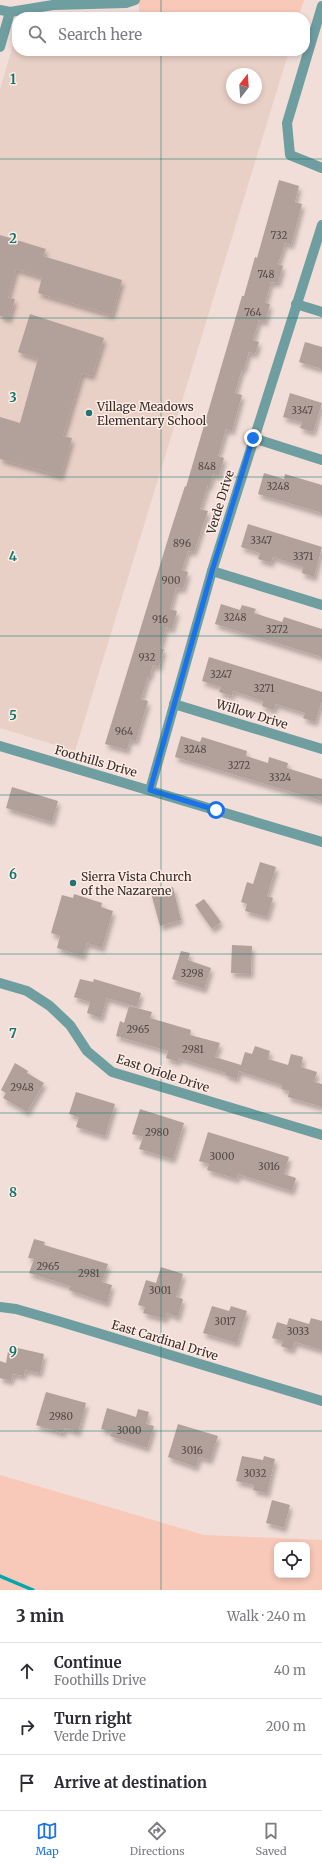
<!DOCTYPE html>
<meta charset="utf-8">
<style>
:root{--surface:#fff;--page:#f7f7f7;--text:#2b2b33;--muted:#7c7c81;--line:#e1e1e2;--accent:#1a73e8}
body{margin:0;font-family:Merriweather,serif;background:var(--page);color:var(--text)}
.controls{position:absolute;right:12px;bottom:12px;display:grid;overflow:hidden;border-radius:8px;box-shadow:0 2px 6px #0003}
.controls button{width:36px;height:36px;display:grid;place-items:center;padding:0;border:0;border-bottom:1px solid var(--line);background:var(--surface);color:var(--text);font:20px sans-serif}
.compass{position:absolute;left:226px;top:68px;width:36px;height:36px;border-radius:50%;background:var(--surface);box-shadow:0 2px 6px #0003;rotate:17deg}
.stop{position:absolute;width:12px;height:12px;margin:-9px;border:3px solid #1a73e8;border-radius:50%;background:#fff}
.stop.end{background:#1a73e8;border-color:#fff;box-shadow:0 1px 4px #0008}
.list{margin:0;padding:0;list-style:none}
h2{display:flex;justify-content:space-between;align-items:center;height:52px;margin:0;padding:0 16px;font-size:17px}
h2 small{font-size:13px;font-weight:400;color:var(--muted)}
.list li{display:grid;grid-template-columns:26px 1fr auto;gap:12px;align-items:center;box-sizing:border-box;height:56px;padding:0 16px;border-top:1px solid var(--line)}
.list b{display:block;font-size:15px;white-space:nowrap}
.list p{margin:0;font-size:13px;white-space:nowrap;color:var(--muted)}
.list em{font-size:13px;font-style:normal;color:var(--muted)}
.icon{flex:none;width:22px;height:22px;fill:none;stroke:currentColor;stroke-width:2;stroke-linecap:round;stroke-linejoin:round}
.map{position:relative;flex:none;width:322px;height:1590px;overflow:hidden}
.search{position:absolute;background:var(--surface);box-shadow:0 2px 6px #0003;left:12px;right:12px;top:12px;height:44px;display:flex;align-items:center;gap:10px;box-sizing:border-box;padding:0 14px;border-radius:16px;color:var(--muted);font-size:15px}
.sheet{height:220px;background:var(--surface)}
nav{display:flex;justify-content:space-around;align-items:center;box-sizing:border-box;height:56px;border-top:1px solid var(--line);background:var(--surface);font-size:11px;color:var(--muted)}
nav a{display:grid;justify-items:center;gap:2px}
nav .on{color:var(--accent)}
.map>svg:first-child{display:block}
.built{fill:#e9d0c7;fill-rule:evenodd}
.green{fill:#f8c8b8;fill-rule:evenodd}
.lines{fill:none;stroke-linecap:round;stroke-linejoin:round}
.stream{stroke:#01a7ae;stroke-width:3.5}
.building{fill:#b2a19b;filter:url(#shadow)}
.minor{stroke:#6f9ea0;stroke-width:10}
.tertiary{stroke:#6f9ea0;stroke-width:10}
.route{stroke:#1a73e8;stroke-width:5}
.grid{fill:none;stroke:#0f766e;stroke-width:1;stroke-opacity:0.55}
.poi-dot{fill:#267174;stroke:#feece5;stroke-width:1.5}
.labels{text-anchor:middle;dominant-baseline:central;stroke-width:3;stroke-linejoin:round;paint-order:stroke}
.number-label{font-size:10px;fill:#544a47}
.poi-label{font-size:12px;fill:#342d2b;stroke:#feece5;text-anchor:start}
.street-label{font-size:12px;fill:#342d2b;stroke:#feece5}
.grid-label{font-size:13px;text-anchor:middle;font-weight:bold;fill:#0f766e;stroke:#feece5;stroke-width:3;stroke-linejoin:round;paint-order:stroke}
</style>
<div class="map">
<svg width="322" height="1590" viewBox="0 0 322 1590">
<defs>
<filter id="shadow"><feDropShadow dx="2.5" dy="4.5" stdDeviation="2" flood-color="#0004"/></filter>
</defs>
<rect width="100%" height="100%" fill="#f1ded8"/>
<path class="built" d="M17 32V51H289L75 751 0 728V89ZM232 74H256V98H232Z"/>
<g class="green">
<path d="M139 0H304L300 12 139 17Z"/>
<path d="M0 1475 204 1535 322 1540V1590H0ZM277 1545H307V1575H277Z"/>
</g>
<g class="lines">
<path class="stream" d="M0 1576 33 1590"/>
</g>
<g class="building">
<path d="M279 180 299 186 295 202 302 204 296 227 291 245 285 243 278 264 283 266 278 283 271 282 265 303 270 304 265 322 259 320 253 340 259 342 255 354 249 352 244 369H242L235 393 242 395 232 431 226 429 218 456 224 458 219 476 213 474 210 485H208L200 509 208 511 194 552 188 551 182 570 188 572 183 589 176 588 170 609 177 611 172 629 166 627 160 648 164 649 159 667 153 665 150 676H148L141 699 148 701 136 741 130 739 127 750 105 744 172 526 185 486 186 487 242 296H244L255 257 257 258Z"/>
<path d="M0 235 46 249 43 256 122 280 112 315 38 293 42 277 16 269 8 298 15 299 9 319 0 316Z"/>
<path d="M30 314 104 338 92 376 82 373 63 436 72 438 61 476 0 459V417L20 423 38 359 18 352Z"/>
<path d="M305 342 322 347V369L299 362Z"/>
<path d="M290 393 322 403 313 432 300 428 302 422 283 417Z"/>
<path d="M264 473 284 479 285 474 322 485V513L258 494Z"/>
<path d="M248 524 322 547 314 577 302 573 303 567 273 557 271 563 258 559 260 553 241 547Z"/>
<path d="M221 604 240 610 242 605 256 609 254 613 282 622 284 617 322 629V657L215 624Z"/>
<path d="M209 657 322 692V701L315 722 303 718 305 713 276 704 274 710 262 706 263 701 233 691 232 696 219 692 221 687 202 681Z"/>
<path d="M181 736 200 742 202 737 247 751 246 756 268 763 269 757 288 763 287 768 322 779V801L175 757Z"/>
<path d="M12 787 58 801 52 822 6 808Z"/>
<path d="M260 862 276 867 267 896 273 898 267 917 245 911 247 904 241 902 247 882 253 884Z"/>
<path d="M173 887 181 920 160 926 151 893Z"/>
<path d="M74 894 102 903 101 907 113 911 102 948 87 943 83 956 57 948 60 936 51 933 62 895 73 898Z"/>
<path d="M204 899 221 922 212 929 195 905Z"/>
<path d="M232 945 252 946 251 974 231 973Z"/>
<path d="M181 951 190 953 188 960 211 968 204 989 172 979Z"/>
<path d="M80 979 93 982 94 979 141 993 137 1007 107 998 101 1018 87 1013 90 1002 74 997Z"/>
<path d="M129 1006 152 1012 150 1018 191 1030 190 1035 220 1043 215 1057 241 1065 245 1052 252 1054 255 1046 270 1051 268 1059 288 1065 291 1054 303 1057 301 1067 317 1072 314 1082 322 1084V1107L288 1097 289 1091 281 1089 282 1085 239 1071 237 1079 225 1075 226 1073 179 1058 178 1062 166 1058 168 1051 116 1036 120 1021 124 1023Z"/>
<path d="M15 1063 28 1071 27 1073 44 1083 27 1112 3 1098 6 1093 1 1090Z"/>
<path d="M76 1092 115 1104 105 1136 76 1127 79 1117 69 1114Z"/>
<path d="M140 1109 184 1123 173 1159 139 1149 143 1137 132 1134Z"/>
<path d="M208 1132 289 1157 284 1174 296 1178 292 1191 238 1174 237 1179 207 1170 209 1164 199 1161Z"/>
<path d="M34 1239 45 1242 44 1245 108 1264 102 1282 112 1285 107 1303 69 1290 70 1286 29 1273 34 1259 28 1258Z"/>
<path d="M161 1267 183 1274 176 1297 183 1299 178 1317 167 1313 165 1319 143 1313 145 1307 138 1305 146 1280 156 1283Z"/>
<path d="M212 1306 229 1311 231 1306 247 1311 237 1343 203 1333Z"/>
<path d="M289 1318 309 1324 311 1318 322 1321V1350L295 1342 292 1350 281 1346 283 1341 272 1338 277 1322 287 1325Z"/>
<path d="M9 1346 44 1354 40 1373 25 1370 24 1376 13 1374 11 1381 0 1378V1361L6 1363Z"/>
<path d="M46 1392 86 1403 78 1432 65 1428 63 1433 36 1425Z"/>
<path d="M107 1408 136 1417 138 1409 149 1412 146 1424 154 1426 147 1448 110 1436 112 1432 101 1429Z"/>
<path d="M178 1424 218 1436 210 1460 199 1457 196 1467 168 1457Z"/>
<path d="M242 1456 263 1460 264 1456 275 1459 267 1493 253 1490 254 1485 236 1481Z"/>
<path d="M272 1500 290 1505 284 1528 266 1523Z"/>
</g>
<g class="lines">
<g class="minor">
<path d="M322 6 287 123 290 155 322 168"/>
<path d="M0 10 10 12 53 5 126 3 135 0"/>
<path d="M0 47 10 12"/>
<path d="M296 304 322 312"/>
<path d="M253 438 322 460"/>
<path d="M212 571 322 605"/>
<path d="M174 704 322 749"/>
<path d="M150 790 212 571 322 225"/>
<path d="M0 983 27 991 50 1006 70 1025 87 1051 112 1072 322 1135"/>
<path d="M0 1307 16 1309 58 1321 322 1401"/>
</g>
<path class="tertiary" d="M0 746 322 842"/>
</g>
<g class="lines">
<path class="route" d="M216 810 150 790 212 571 253 438"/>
</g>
<path class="grid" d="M161 0V17M161 51V1590M0 159H322M0 318H322M0 477H322M0 636H322M0 795H322M0 954H322M0 1113H322M0 1272H322M0 1431H322"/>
<g class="poi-dot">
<circle cx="89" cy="413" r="4"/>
<circle cx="73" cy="883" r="4"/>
</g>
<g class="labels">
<g class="number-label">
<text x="279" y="235">732</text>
<text x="266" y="274">748</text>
<text x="253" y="312">764</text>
<text x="302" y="410">3347</text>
<text x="207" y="466">848</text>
<text x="278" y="486">3248</text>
<text x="261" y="540">3347</text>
<text x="182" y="543">896</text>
<text x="303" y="556">3371</text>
<text x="171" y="580">900</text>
<text x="235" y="617">3248</text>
<text x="160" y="619">916</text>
<text x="277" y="629">3272</text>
<text x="147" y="657">932</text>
<text x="221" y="674">3247</text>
<text x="264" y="688">3271</text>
<text x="124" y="731">964</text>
<text x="195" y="749">3248</text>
<text x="239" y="765">3272</text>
<text x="280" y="777">3324</text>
<text x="192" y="973">3298</text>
<text x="138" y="1029">2965</text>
<text x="193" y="1049">2981</text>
<text x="22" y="1087">2948</text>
<text x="157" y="1132">2980</text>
<text x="222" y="1156">3000</text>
<text x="269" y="1166">3016</text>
<text x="48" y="1266">2965</text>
<text x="89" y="1273">2981</text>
<text x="160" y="1290">3001</text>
<text x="225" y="1321">3017</text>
<text x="298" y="1331">3033</text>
<text x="61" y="1416">2980</text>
<text x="129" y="1430">3000</text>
<text x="192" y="1450">3016</text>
<text x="255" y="1473">3032</text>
</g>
<g class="poi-label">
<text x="97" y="406">Village Meadows<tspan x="97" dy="14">Elementary School</tspan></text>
<text x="81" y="876">Sierra Vista Church<tspan x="81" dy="14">of the Nazarene</tspan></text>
</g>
<g class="street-label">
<text transform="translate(220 502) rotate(-73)">Verde Drive</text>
<text transform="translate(252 714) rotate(17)">Willow Drive</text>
<text transform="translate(96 761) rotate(16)">Foothills Drive</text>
<text transform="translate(163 1073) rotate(18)">East Oriole Drive</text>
<text transform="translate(165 1340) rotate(17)">East Cardinal Drive</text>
</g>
</g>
<g class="grid-label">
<text x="13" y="84">1</text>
<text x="13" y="243">2</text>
<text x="13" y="402">3</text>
<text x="13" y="561">4</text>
<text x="13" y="720">5</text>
<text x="13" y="879">6</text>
<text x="13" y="1038">7</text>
<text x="13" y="1197">8</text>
<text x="13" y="1356">9</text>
</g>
</svg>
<div class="controls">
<button><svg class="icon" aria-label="locate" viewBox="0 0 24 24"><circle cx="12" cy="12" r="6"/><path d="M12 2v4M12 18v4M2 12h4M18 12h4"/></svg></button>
</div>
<svg class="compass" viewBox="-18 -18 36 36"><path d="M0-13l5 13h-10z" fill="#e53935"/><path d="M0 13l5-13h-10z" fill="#7c7c81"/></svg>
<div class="stop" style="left:216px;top:810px"></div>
<div class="stop end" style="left:253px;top:438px"></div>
<div class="search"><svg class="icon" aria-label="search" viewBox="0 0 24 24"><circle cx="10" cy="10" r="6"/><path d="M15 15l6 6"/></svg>Search here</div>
</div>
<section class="sheet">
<h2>3 min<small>Walk · 240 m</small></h2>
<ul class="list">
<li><svg class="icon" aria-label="ahead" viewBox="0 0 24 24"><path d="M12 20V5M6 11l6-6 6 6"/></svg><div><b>Continue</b><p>Foothills Drive</p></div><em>40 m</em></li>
<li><svg class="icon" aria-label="right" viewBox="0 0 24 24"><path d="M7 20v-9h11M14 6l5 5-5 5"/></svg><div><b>Turn right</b><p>Verde Drive</p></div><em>200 m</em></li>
<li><svg class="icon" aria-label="arrive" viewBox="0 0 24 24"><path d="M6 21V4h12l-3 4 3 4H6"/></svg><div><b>Arrive at destination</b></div></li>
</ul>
</section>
<nav>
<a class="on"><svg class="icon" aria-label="map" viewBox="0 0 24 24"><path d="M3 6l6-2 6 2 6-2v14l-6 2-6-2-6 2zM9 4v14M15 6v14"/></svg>Map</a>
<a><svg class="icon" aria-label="directions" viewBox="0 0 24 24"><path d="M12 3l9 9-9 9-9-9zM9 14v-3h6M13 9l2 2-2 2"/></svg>Directions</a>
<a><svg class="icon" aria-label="saved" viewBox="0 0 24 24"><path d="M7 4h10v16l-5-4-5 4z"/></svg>Saved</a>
</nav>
